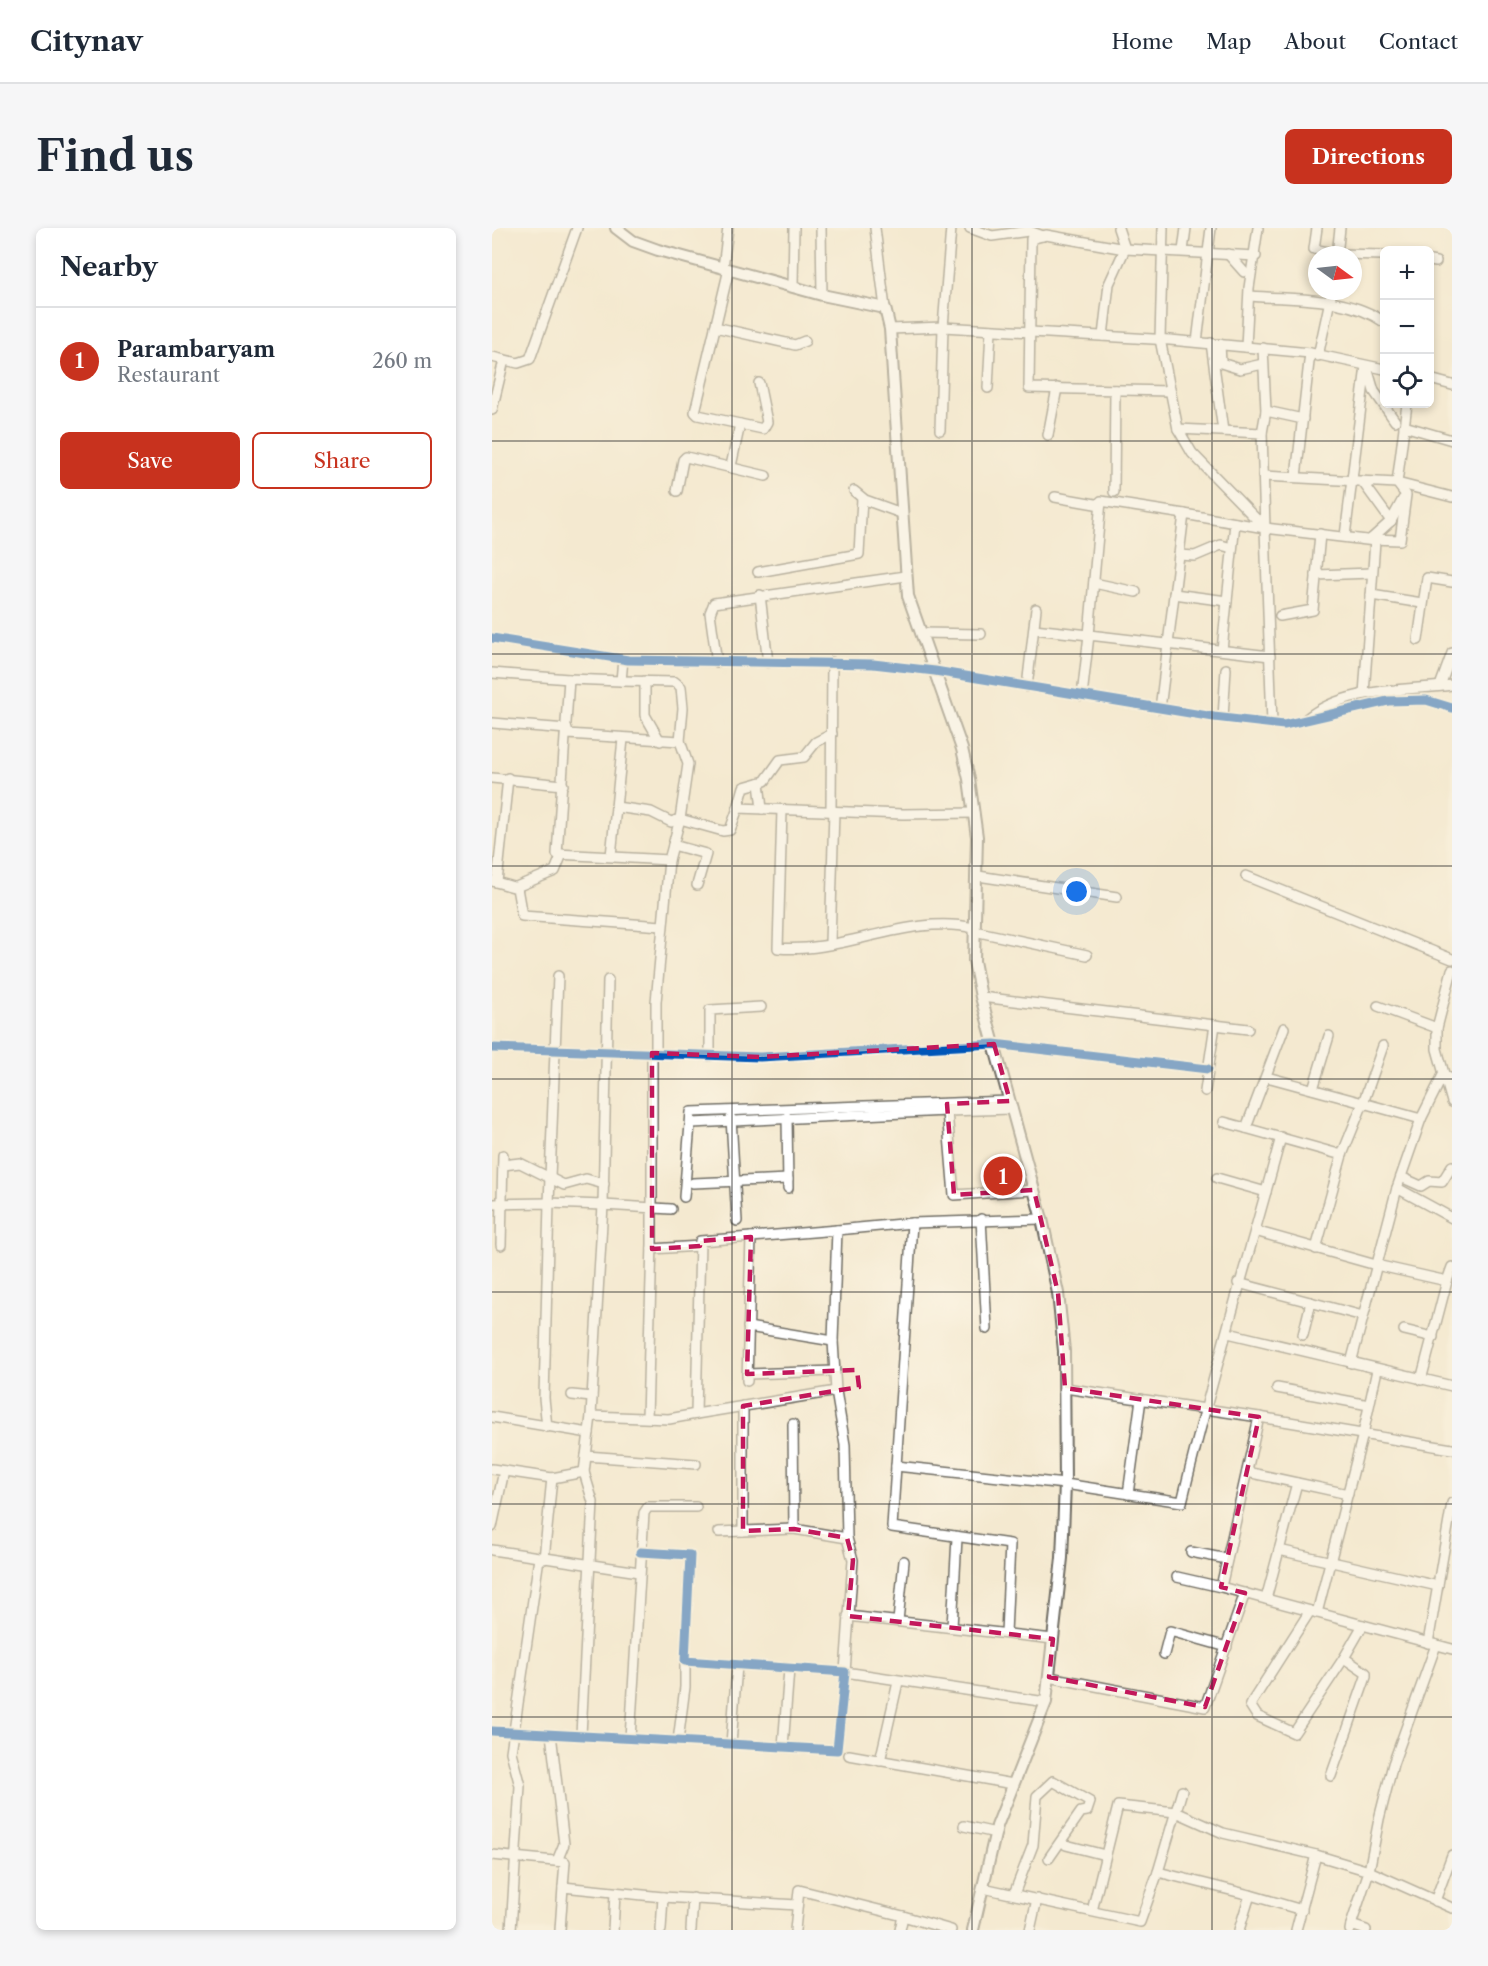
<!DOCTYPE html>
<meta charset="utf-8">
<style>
:root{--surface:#fff;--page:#f6f6f7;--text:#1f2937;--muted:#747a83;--line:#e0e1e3;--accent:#c8321e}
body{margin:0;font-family:"Libre Caslon Text",serif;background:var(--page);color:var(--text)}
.controls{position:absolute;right:18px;top:18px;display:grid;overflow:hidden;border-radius:9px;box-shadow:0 3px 9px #0003}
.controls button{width:54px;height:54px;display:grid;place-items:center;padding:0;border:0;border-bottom:2px solid var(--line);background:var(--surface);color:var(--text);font:30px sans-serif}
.compass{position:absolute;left:816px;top:18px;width:54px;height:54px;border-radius:50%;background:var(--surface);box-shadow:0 3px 9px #0003;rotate:105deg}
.you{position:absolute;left:585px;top:664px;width:21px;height:21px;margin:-15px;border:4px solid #fff;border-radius:50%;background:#1a73e8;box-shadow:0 0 0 9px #1a73e833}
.badge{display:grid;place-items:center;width:39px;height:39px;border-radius:50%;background:var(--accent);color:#fff;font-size:20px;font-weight:700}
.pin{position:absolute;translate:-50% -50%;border:3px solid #fff;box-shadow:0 2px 6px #0006}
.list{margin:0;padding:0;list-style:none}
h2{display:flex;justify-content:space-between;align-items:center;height:78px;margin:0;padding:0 24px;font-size:26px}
h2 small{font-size:20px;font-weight:400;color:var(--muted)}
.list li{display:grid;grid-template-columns:39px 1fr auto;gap:18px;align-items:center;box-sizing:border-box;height:108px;padding:0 24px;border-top:2px solid var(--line)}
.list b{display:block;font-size:22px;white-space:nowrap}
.list p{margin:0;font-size:20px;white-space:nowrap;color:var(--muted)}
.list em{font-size:20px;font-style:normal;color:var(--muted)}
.actions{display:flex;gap:12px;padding:18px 24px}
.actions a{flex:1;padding:14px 0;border:2px solid var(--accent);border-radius:9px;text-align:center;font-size:21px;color:var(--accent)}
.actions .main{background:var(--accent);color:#fff}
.icon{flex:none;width:33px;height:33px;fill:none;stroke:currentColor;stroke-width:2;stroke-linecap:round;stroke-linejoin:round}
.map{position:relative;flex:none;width:960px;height:1702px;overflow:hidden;border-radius:9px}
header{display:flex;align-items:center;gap:36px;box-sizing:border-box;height:84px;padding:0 30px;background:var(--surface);border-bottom:2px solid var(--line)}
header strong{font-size:28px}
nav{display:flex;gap:33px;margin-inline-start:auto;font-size:21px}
.intro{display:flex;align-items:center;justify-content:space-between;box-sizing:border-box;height:144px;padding:0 36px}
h1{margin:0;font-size:42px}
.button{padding:15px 27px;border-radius:9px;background:var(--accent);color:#fff;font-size:21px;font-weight:700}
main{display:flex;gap:36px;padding:0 36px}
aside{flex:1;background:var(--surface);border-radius:9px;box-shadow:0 3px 9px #0003}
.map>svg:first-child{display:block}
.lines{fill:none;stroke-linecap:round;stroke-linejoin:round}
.minor-casing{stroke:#716e65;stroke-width:12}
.major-casing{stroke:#716e65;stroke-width:14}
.minor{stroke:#fff;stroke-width:9}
.major{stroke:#fff;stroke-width:10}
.cycleway-casing{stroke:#fcf5e5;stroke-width:13}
.cycleway{stroke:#0057b8;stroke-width:9}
.marked{fill:none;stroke:#c2185b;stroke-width:4.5;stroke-dasharray:12 8;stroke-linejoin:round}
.grid{fill:none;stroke:#2b2b2b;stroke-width:1.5;stroke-opacity:0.55}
</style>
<header>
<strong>Citynav</strong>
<nav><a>Home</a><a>Map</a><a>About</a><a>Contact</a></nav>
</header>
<div class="intro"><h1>Find us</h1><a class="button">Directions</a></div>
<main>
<aside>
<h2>Nearby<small></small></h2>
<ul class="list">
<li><span class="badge">1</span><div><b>Parambaryam</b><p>Restaurant</p></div><em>260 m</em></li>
</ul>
<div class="actions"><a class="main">Save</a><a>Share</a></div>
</aside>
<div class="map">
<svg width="960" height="1702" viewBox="0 0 960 1702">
<rect width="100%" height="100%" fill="#fcf5e5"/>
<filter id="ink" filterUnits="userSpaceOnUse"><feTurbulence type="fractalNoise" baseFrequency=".0167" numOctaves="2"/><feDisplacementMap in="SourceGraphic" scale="12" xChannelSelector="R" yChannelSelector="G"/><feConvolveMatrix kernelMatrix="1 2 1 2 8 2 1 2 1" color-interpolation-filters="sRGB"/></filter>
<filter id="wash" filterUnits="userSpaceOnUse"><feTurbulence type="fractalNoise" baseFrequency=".008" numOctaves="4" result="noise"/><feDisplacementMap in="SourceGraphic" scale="24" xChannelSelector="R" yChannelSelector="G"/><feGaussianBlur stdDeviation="1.35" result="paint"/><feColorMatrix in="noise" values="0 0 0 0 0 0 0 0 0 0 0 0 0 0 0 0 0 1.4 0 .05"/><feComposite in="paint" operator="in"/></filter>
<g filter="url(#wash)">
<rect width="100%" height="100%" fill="#f4e9d0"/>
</g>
<g filter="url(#ink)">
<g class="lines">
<defs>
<g id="minor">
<path d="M329 0 330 67"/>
<path d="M383 0 393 80"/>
<path d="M478 0 500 8 537 3 551 8"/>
<path d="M671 0 668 111 686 201 700 225 773 300"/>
<path d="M825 0 822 21 846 26 892 27"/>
<path d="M691 23 694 0"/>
<path d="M736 26 752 44"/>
<path d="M845 27 848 0"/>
<path d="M938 33 944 34"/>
<path d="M231 40 236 0"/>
<path d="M237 41 203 184 206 187 271 201 275 194 267 155"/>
<path d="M301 59 302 0"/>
<path d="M759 68C802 72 856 68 892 94"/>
<path d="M223 99 303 117 313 113"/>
<path d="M398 101 451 99 678 112 818 125 892 141"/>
<path d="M611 108 617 56 633 21 626 0"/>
<path d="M705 114 719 0"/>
<path d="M719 115 731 203"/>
<path d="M728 116 729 135 748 141 771 136"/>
<path d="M754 119 757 60 766 0"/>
<path d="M826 128 840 63"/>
<path d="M0 129 26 135 38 131 85 0"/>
<path d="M876 143 882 163 903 193"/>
<path d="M938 151 960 157"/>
<path d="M496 160 499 102"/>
<path d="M678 163 537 160 539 11 554 7 633 21 764 28"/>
<path d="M0 182 12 132"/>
<path d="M774 183 811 191"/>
<path d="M912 198 960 212"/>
<path d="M686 201 770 205 773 300"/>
<path d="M448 202 451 99 459 0"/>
<path d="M770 205 774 183 771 120"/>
<path d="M556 207 565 160"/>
<path d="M239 238 248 196"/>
<path d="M771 248 905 255 960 269"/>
<path d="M804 249 818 125"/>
<path d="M870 253 899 293"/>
<path d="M185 263 191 232 194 229 274 248"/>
<path d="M362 263 373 272 409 285"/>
<path d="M622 264 623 162"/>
<path d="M563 269 609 277"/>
<path d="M853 308 874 138"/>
<path d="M879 311 908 312 914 267 905 255 915 176"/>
<path d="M879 311 899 293 911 271"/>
<path d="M687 327 703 328 729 317 740 320"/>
<path d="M266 344 367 326 370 270"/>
<path d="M824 347 880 345"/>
<path d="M602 355 644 364"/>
<path d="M682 366 735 373"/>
<path d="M268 367 276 435"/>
<path d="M879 367 930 375"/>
<path d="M788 388 821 382 828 306"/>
<path d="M542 401 597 407 609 273 692 286"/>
<path d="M429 405 489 406"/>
<path d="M0 410 136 432 381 436 443 443 722 489 792 497 896 473 934 472 960 480"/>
<path d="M926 412 935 350 960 354"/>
<path d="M730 422 743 295"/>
<path d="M131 431 129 453 77 451 65 626 177 632 164 774V826"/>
<path d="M225 435 218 385 222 375 414 348"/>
<path d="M0 445 77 451"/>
<path d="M129 453 183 454 189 459 191 480 188 513 196 536 188 591 177 632"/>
<path d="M153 453V487L168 513"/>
<path d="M948 458 960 425"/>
<path d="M535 459 544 381"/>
<path d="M590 468 597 407 778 428"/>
<path d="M668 481 692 286 773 300"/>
<path d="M731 490 734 441"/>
<path d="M814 491C853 459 912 463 960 457"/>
<path d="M1 495 75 501"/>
<path d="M780 496 773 300 883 313 872 466"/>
<path d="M75 506 188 513"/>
<path d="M0 550 71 557"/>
<path d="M267 555 270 581"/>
<path d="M124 579 159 584 179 594 188 591 231 603 238 602 246 580 411 586 482 585"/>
<path d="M246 580 252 559 273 553 288 532 312 529 324 514 340 506"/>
<path d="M290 582 286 720C351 726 417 685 482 700"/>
<path d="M339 583 340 434"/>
<path d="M181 617 214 626 205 657"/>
<path d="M119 628 131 511"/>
<path d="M486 648 625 669"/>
<path d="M754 648 960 731"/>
<path d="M0 653 25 660 30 688 170 698"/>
<path d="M5 654 16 550"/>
<path d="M24 659 63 643 70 626"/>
<path d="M482 703 595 727"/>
<path d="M338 715 342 583"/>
<path d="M960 742 945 800V821L960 874"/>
<path d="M66 748 57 975 111 977 116 752"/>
<path d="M489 769 756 801"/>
<path d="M886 778 945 800"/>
<path d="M0 820 268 829 502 816 716 841"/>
<path d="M218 828V782L269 779"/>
<path d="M775 849 871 875 891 818"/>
<path d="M821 861 837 808"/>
<path d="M713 863 723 797"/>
<path d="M455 883 520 881"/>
<path d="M295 889 296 960"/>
<path d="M239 890 245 993"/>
<path d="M732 894 850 927 871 875 929 891 951 847 960 851"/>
<path d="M200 895 455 883 462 967 542 962"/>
<path d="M754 900 792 800"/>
<path d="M11 937 28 935 72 957 94 951 112 956"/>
<path d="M909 949 929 958 937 953 950 954 960 938"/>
<path d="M725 950 774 964"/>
<path d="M201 955 296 951"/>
<path d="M905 960 960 990"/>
<path d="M192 969 199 884 518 873"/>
<path d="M0 976 57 975 52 1170 55 1199"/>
<path d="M179 981 111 977 99 1188 177 1191 204 1186 208 1013 259 1009"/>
<path d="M489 991 495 1101"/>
<path d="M420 995 400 1299 518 1316 514 1405"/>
<path d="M763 1003 884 1037 955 1053 960 1039"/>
<path d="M9 1017 11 927"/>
<path d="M160 1021 208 1018"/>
<path d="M824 1021 850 927"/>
<path d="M746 1055 871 1088"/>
<path d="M256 1099 341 1113"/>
<path d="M912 1102 941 1109"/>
<path d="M736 1105 960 1158"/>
<path d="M811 1107 819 1074"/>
<path d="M859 1135 905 960 929 891"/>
<path d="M255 1146 342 1143"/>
<path d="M929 1152 955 1053"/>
<path d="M255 1153 259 1009 345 1002"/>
<path d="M573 1160 767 1189 729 1359 960 1421"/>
<path d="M785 1160 877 1177"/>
<path d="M80 1167 100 1169"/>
<path d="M251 1178V1303L302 1301 355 1310 361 1332 353 1444 554 1474"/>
<path d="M204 1186 344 1163"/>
<path d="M0 1189 97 1205"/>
<path d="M155 1189 160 1016V825"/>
<path d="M767 1189 960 1221"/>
<path d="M301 1196 302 1301"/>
<path d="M94 1228 204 1236"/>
<path d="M404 1238 573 1256 690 1274C719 1151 756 1031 789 909"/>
<path d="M0 1241 60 1250"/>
<path d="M755 1244 856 1266"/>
<path d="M636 1266 649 1171"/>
<path d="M0 1299 12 1243"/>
<path d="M227 1304 251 1303"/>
<path d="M355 1310 353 1217 344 1163 341 1113 345 1002 420 995 550 991"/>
<path d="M0 1322 147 1344"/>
<path d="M787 1322 946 1358"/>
<path d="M699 1324 735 1331"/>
<path d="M52 1331 60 1250 92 1244 99 1188"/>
<path d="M685 1349 729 1359"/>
<path d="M774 1371 805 1255"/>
<path d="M818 1383 758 1477 765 1488 802 1505 852 1430 871 1397"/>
<path d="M825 1385 871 1206 885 1142"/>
<path d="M356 1388 561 1411"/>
<path d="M406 1393 412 1333"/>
<path d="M460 1399 465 1310"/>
<path d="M936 1415 960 1275"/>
<path d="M944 1417 901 1536 887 1591 877 1643 960 1680"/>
<path d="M672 1426 678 1403 735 1419"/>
<path d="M557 1449 713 1479 753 1365"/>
<path d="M0 1503 345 1522 353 1444 193 1433 198 1327 148 1324"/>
<path d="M59 1506 72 1616 65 1633"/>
<path d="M89 1507 101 1274 92 1244"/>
<path d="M138 1510 152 1285 156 1279H204"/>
<path d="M186 1513 193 1459V1433"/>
<path d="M239 1516 245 1437"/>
<path d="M291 1519 297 1441"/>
<path d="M357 1527 521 1556"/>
<path d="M388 1533 406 1454"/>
<path d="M839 1548 874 1449V1445L852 1430"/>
<path d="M472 1598 504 1605"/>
<path d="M574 1617 613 1627"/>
<path d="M0 1627 73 1634 71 1659"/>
<path d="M666 1644 690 1563"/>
<path d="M491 1660 648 1694 666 1644 758 1667 747 1702"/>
<path d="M522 1666 541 1617 545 1568 561 1553 598 1574 595 1583 589 1584 557 1630"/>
<path d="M758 1667 810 1682"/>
<path d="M171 1669 305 1677"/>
<path d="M943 1673 960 1627"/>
<path d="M600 1683 626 1578 684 1584 731 1605 824 1627"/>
<path d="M19 1702 28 1558 19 1524 47 1330"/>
<path d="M68 1702 71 1659 171 1669 169 1702"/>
<path d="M121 1702 123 1666"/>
<path d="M199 1702 201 1670"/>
<path d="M303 1702 307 1662 411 1688"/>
<path d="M408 1702 411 1688 459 1702"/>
<path d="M538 1702 545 1671"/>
<path d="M804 1702 824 1627 877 1643 859 1697"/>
<path d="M858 1702 859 1697 874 1702"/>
</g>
<path id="major" d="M124 0 141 13 166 22 330 67 393 80 398 101 416 368 470 521 477 551 485 609 482 733 489 769 550 991 566 1065 572 1123 573 1256 570 1330 554 1474 505 1598 481 1702"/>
</defs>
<use href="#minor" class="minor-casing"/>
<use href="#major" class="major-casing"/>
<use href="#minor" class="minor"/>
<use href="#major" class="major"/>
<defs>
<g id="cycleway">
<path d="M0 410 136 432 381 436 443 443 722 489 792 497 896 473 934 472 960 480"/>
<path d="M0 820 268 829 502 816 716 841"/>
<path d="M0 1503 345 1522 353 1444 193 1433 198 1327 148 1324"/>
</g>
</defs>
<use href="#cycleway" class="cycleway-casing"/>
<use href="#cycleway" class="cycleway"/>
</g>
</g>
<path d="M0 0H960V1702H0ZM502 816 518 873 455 876 462 967 542 962 566 1065 573 1160 767 1189 729 1359 753 1365 713 1479 557 1449 561 1411 356 1388 361 1332 355 1310 302 1301 251 1303V1178L367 1159 365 1142 255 1146 259 1009 208 1013V1018L160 1021V825L268 829Z" fill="#f4e9d0" fill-opacity=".55" fill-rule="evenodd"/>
<path class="marked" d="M502 816 518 873 455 876 462 967 542 962 566 1065 573 1160 767 1189 729 1359 753 1365 713 1479 557 1449 561 1411 356 1388 361 1332 355 1310 302 1301 251 1303V1178L367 1159 365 1142 255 1146 259 1009 208 1013V1018L160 1021V825L268 829Z"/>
<path class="grid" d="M240 0V1702M480 0V1702M720 0V1702M0 213H960M0 426H960M0 638H960M0 851H960M0 1064H960M0 1276H960M0 1489H960"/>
</svg>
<div class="controls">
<button>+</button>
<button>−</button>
<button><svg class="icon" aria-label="locate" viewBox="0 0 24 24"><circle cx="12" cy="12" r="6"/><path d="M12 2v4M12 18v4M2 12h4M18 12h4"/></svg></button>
</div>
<svg class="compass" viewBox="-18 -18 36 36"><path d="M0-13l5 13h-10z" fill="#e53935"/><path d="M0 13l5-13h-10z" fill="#747a83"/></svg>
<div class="you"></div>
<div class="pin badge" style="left:511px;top:948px">1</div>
</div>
</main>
